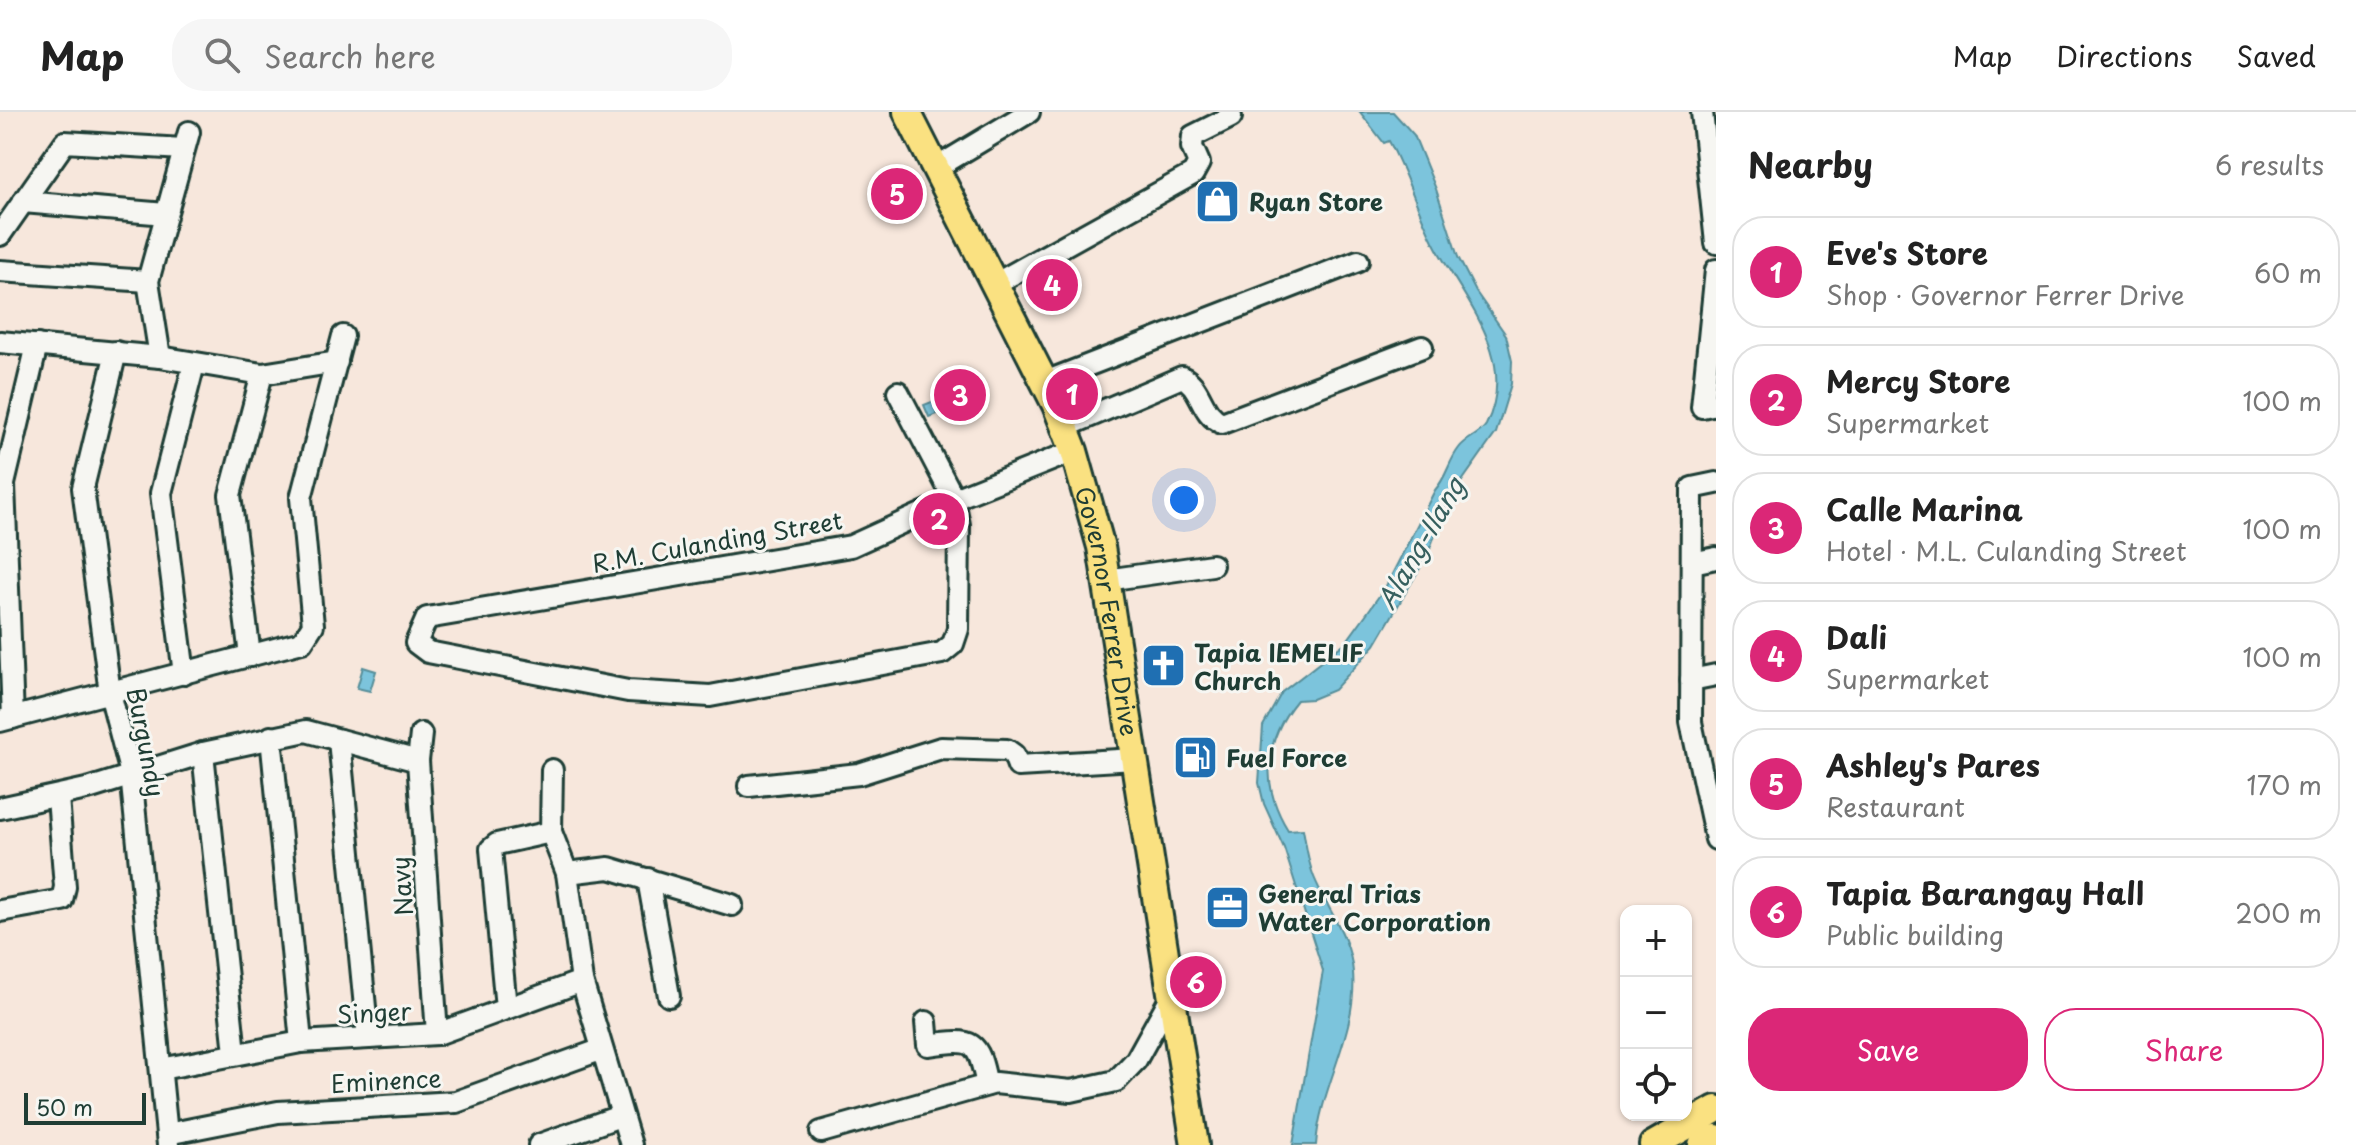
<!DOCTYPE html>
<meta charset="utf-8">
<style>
:root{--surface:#fff;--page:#f6f6f6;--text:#222;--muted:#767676;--line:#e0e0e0;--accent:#db2777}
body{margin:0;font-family:"Playpen Sans",sans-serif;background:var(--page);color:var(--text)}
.controls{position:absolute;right:24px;bottom:24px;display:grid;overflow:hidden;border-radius:16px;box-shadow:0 2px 6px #0004}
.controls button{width:72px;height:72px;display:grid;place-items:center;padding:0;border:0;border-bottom:2px solid var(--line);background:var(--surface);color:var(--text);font:40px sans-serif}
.scale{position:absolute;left:24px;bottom:20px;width:122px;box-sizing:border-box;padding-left:8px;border:4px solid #1f3d34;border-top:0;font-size:22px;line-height:28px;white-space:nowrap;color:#1f3d34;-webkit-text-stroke:6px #f6f6f2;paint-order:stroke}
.you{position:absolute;left:1184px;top:388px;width:28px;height:28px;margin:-20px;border:6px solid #fff;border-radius:50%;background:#1a73e8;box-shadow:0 0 0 12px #1a73e833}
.badge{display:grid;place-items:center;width:52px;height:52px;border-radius:50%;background:var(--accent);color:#fff;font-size:26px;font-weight:700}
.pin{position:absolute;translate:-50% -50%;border:4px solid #fff;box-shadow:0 2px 8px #0006}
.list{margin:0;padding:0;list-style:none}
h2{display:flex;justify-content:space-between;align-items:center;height:104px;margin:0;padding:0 32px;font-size:34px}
h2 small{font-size:26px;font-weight:400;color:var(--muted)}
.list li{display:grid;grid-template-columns:52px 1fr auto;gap:24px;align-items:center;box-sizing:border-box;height:112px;margin:0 16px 16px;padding:0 16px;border:2px solid var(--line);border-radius:32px}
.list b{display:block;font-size:30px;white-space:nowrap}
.list p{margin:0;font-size:26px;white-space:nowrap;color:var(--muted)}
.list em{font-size:26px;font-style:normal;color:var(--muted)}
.actions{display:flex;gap:16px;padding:24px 32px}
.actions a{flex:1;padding:18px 0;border:2px solid var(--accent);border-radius:32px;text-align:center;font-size:28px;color:var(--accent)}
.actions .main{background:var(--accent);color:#fff}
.icon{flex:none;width:44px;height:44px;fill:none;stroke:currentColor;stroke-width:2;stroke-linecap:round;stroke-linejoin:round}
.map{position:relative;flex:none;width:1716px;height:1033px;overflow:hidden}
header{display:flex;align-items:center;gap:48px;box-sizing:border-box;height:112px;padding:0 40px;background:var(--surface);border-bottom:2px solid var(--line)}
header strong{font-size:38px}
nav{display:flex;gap:44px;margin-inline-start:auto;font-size:28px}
.search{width:560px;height:72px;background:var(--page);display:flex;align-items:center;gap:20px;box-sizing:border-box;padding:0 28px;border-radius:32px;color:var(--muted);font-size:30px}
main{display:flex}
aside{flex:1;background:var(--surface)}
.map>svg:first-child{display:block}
.water{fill:#7cc4dc;stroke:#578e99;stroke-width:2}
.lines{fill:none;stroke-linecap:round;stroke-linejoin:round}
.minor-casing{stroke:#1f3d34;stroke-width:26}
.major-casing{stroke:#1f3d34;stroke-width:32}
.minor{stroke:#f6f6f2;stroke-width:20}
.major{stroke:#fae181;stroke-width:26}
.labels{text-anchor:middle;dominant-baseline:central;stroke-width:6;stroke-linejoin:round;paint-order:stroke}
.poi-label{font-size:24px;font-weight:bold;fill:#1f3d34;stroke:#f6f6f2;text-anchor:start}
.street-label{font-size:24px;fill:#1f3d34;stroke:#f6f6f2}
.water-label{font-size:26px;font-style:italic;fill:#365f5e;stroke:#f6f6f2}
</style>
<header>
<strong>Map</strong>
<div class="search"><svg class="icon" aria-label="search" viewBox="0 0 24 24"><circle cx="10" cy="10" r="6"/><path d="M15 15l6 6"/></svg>Search here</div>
<nav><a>Map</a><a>Directions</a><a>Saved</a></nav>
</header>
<main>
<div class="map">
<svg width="1716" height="1033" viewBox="0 0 1716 1033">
<rect width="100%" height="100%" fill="#f7e7dc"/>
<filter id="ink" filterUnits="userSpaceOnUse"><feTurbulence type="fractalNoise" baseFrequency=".0125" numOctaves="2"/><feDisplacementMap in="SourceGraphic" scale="16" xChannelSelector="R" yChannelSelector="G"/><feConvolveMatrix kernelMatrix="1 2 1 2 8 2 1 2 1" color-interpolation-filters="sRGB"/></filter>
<g filter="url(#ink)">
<g class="water">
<path d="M1360 0H1393L1414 23 1436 77 1458 145 1476 180 1506 223 1512 249 1511 272 1496 321 1448 389 1427 444 1375 533 1334 578 1312 587 1297 588C1264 628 1260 673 1288 718L1303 717C1306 733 1308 750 1314 765 1327 797 1350 824 1353 860 1358 921 1320 974 1316 1033H1293L1323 859 1284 736 1264 692 1259 671 1263 614 1282 580 1346 530 1367 501 1386 474 1435 378C1447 365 1448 350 1459 336 1466 326 1480 323 1486 313 1519 246 1466 191 1436 135 1418 101 1408 64 1389 29L1384 31Z"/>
<path d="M947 284 952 296 929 305 924 293Z"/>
<path d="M363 555 376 559 370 579 357 576Z"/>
</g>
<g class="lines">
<defs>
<g id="minor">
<path d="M1702 0 1716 131"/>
<path d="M936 56 1029 0"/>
<path d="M23 90 166 102"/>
<path d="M0 123 65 30 183 37"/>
<path d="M1716 158 1702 295 1716 292"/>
<path d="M0 159 148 169"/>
<path d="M993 173 1193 62 1199 51 1192 35 1193 24 1231 5"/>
<path d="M0 230 160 245 262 262 337 250"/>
<path d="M116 240 83 376 110 581 131 662 168 1033"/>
<path d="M160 245 148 169 189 20"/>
<path d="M1045 270 1358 149"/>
<path d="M898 280 954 387 959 413 958 517 953 532 942 541 710 584 628 579 428 540 416 531 427 506 851 434 954 387 1074 339"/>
<path d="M1065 315 1182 265C1202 274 1200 302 1222 311L1422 235"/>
<path d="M1716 371 1692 376 1691 610 1716 727"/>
<path d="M1692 451 1716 446"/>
<path d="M1106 468 1212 453"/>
<path d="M250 544 230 383 262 262"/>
<path d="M184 562 161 381 194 252"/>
<path d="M1691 568 1716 563"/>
<path d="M13 606 4 372 37 233"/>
<path d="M0 609 302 530 313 513 301 386 343 224"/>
<path d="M421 622 418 649 437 922"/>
<path d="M271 625 301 930"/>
<path d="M339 628 368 926"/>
<path d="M203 641 235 941"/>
<path d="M552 658 551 720 567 761 582 869 631 1033"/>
<path d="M749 674 859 662 941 636 1007 638 1014 643 1018 654 1135 647"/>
<path d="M0 696 91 676 203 641 306 619 418 649"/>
<path d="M567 761 609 756 732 793"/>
<path d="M648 767 669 884"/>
<path d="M0 799 62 788 65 775 58 685"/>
<path d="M506 896 491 737 497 732 551 720"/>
<path d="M926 910 928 933C974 927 977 926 987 973"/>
<path d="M161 957 301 930 437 922 582 869"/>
<path d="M821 1020 995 971 1071 979 1116 969 1136 948 1172 883"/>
<path d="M167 1022 278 1000 456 990 600 938"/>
<path d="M539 1033 620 1004"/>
</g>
<g id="major">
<path id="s1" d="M907 0 1056 293 1074 339 1101 435 1195 1033"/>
<path d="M1653 1033 1716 997"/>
<path d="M1702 1033 1716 1026"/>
</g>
</defs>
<use href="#minor" class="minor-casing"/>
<use href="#major" class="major-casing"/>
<use href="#minor" class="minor"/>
<use href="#major" class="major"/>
</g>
</g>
<defs>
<symbol id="shop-square" viewBox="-11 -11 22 22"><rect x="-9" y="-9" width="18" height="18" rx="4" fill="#1f6fb2" stroke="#f6f6f2"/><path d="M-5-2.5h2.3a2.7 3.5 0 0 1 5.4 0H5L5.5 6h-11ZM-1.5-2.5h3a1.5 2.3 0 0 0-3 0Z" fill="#fff"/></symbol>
<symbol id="church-square" viewBox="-11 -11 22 22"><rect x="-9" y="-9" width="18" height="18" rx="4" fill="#1f6fb2" stroke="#f6f6f2"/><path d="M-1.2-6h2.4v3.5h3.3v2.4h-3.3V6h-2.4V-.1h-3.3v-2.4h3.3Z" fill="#fff"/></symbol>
<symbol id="fuel-square" viewBox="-11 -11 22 22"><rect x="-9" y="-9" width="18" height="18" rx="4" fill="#1f6fb2" stroke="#f6f6f2"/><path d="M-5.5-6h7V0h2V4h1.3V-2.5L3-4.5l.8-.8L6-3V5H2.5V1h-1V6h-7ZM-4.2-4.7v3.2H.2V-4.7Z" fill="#fff"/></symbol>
<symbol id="office-square" viewBox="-11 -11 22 22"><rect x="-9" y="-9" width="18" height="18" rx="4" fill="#1f6fb2" stroke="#f6f6f2"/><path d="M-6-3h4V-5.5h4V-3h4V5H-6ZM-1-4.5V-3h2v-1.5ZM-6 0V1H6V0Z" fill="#fff"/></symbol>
</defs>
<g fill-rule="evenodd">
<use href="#shop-square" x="1192" y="64" width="51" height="51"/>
<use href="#church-square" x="1138" y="528" width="51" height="51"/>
<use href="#fuel-square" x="1170" y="620" width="51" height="51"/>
<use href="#office-square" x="1202" y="770" width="51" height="51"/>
</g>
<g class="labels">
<g class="poi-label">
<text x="1249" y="89">Ryan Store</text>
<text x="1194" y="540">Tapia IEMELIF<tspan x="1194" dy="28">Church</tspan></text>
<text x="1226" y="645">Fuel Force</text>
<text x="1258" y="781">General Trias<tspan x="1258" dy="28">Water Corporation</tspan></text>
</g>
<g class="street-label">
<text transform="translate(717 429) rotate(-10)">R.M. Culanding Street</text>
<text stroke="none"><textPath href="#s1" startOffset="542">Governor Ferrer Drive</textPath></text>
<text transform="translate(147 630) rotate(79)">Burgundy</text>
<text transform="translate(401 774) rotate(-94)">Navy</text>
<text transform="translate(374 900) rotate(-3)">Singer</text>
<text transform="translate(386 968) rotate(-3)">Eminence</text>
</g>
<g class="water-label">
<text transform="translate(1420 431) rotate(-60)">Alang-Ilang</text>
</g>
</g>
</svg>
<div class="controls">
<button>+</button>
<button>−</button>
<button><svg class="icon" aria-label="locate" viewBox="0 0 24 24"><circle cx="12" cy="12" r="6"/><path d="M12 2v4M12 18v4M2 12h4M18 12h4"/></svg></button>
</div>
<div class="scale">50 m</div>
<div class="you"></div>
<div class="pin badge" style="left:1072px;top:282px">1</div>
<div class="pin badge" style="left:939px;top:407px">2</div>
<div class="pin badge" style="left:960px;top:283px">3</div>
<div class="pin badge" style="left:1052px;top:173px">4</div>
<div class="pin badge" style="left:897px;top:82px">5</div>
<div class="pin badge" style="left:1196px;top:870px">6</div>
</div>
<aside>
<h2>Nearby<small>6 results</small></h2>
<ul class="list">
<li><span class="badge">1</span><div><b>Eve's Store</b><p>Shop · Governor Ferrer Drive</p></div><em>60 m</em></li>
<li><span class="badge">2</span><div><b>Mercy Store</b><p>Supermarket</p></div><em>100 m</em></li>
<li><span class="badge">3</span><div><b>Calle Marina</b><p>Hotel · M.L. Culanding Street</p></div><em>100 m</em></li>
<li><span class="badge">4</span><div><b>Dali</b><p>Supermarket</p></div><em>100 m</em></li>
<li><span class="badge">5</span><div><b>Ashley's Pares</b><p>Restaurant</p></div><em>170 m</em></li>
<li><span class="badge">6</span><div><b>Tapia Barangay Hall</b><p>Public building</p></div><em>200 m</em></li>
</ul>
<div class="actions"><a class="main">Save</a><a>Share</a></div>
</aside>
</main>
